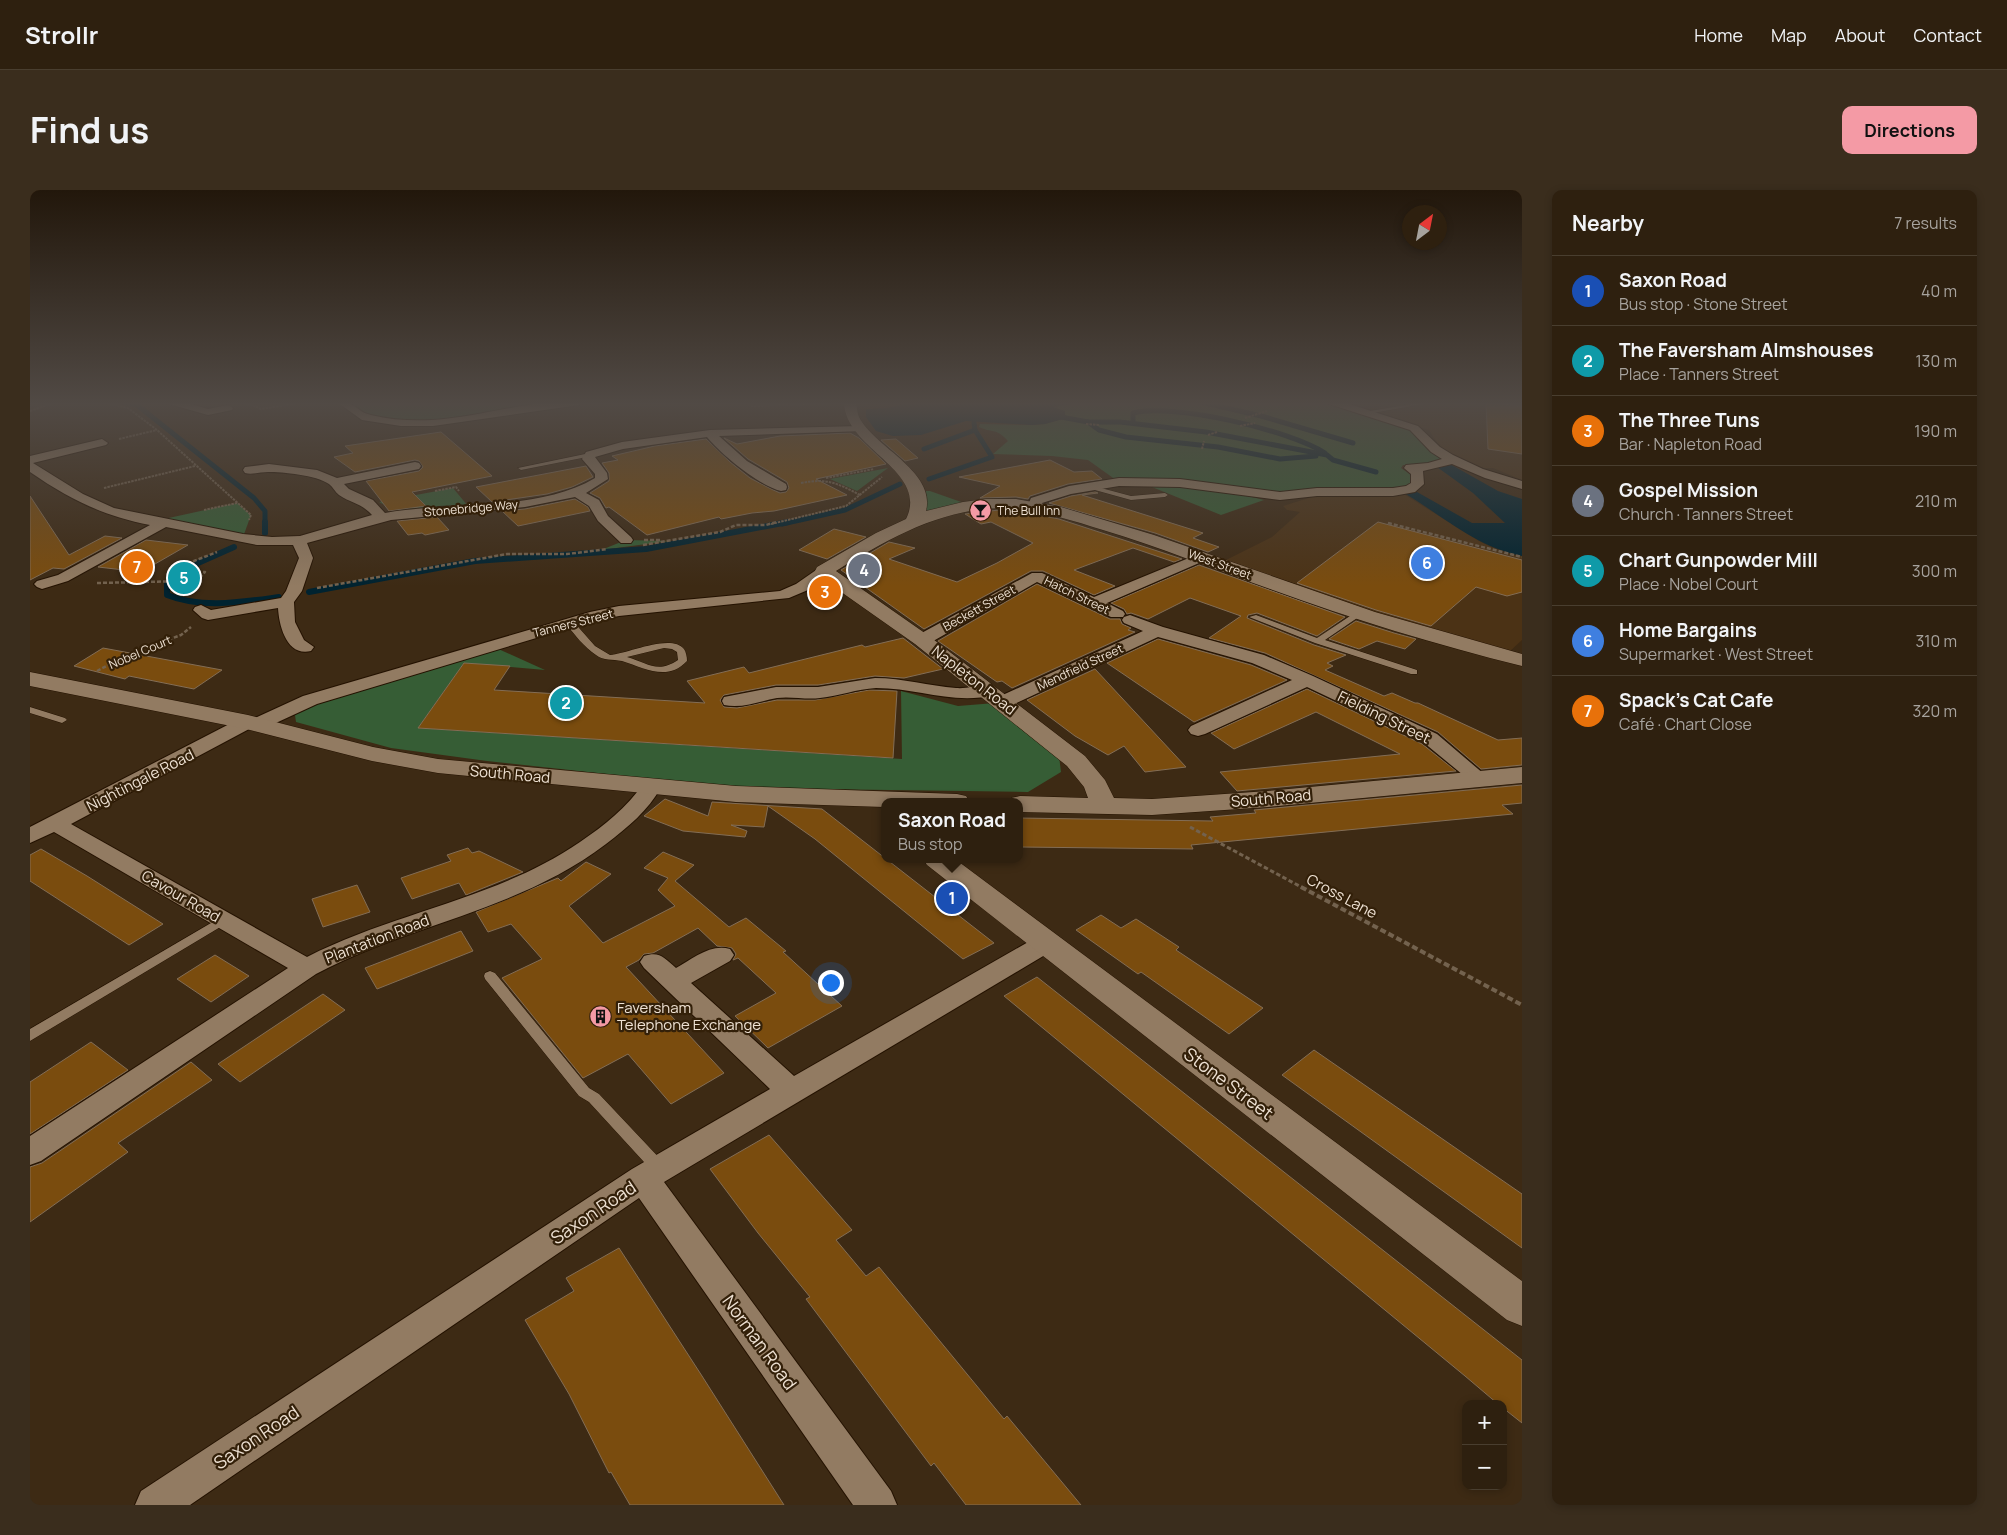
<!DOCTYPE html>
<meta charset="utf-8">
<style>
:root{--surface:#2e200f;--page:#3a2d1d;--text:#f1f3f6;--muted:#a7a39e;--line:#493e2f;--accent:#f49aa5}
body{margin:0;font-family:Manrope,sans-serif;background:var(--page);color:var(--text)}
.controls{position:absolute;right:15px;bottom:15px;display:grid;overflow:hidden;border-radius:10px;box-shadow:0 2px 8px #0003}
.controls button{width:45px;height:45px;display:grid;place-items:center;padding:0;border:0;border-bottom:1px solid var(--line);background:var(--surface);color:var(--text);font:25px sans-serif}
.compass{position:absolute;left:1372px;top:15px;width:45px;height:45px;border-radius:50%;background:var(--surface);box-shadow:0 2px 8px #0003;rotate:32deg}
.you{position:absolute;left:800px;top:792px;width:18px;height:18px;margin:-12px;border:4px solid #fff;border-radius:50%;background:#1a73e8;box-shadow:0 0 0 8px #1a73e833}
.badge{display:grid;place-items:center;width:32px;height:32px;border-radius:50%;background:var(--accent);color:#fff;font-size:16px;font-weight:700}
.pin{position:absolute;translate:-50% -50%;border:2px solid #fff;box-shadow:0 1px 5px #0006}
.popup{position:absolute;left:851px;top:608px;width:142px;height:65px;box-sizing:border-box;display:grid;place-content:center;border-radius:10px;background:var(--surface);filter:drop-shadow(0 1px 4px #0005);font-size:16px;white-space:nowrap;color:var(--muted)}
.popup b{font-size:19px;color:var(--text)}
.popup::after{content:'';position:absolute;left:50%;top:100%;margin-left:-10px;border:10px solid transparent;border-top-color:var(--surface)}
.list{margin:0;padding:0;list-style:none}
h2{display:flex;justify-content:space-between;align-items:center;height:65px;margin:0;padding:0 20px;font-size:21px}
h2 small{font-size:16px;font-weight:400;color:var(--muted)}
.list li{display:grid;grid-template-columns:32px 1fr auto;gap:15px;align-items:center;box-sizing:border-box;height:70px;padding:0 20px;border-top:1px solid var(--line)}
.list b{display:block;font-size:19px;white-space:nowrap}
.list p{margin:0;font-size:16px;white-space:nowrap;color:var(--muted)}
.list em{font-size:16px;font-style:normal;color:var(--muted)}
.map{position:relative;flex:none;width:1492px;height:1315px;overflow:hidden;border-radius:10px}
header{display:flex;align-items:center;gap:30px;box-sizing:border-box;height:70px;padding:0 25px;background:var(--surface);border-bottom:1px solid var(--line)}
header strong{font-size:24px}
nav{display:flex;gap:28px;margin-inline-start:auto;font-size:18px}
.intro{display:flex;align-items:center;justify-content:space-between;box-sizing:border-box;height:120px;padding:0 30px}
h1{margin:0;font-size:35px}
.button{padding:12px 22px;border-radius:10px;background:var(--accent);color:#111;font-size:18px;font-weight:700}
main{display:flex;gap:30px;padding:0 30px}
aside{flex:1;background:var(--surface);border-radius:10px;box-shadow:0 2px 8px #0003}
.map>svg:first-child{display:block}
.built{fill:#4b3215}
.green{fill:#365d35}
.water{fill:#002330}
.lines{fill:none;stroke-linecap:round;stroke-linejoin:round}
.stream-far1{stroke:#002330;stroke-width:5}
.stream{stroke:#002330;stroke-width:6}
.building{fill:#7a4c0e;stroke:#836d55}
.lane-casing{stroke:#241200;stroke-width:1}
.street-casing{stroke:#241200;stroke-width:2}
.secondary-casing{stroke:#241200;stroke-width:1}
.path-far3{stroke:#73624e;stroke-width:2;stroke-dasharray:2.5 1;stroke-linecap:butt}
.path-far2{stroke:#73624e;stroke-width:2.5;stroke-dasharray:4 2;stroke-linecap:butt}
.path-far1{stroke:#73624e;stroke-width:3;stroke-dasharray:4.5 2.5;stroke-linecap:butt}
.path{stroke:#73624e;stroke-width:4;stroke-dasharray:6 3;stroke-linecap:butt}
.lane{fill:#927b62;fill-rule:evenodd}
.street{fill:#927b62;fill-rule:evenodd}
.secondary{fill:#927b62;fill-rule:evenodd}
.labels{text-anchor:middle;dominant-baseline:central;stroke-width:4.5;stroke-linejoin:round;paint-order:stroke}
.far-street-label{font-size:12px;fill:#eee1d3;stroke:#332009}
.far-poi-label{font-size:12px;fill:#eee1d3;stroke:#332009;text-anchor:start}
.street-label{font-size:15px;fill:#eee1d3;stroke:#332009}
.poi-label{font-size:15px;fill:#eee1d3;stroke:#332009;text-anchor:start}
.near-street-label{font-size:18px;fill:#eee1d3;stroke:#332009}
</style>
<header>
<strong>Strollr</strong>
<nav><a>Home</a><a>Map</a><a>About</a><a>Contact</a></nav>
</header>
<div class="intro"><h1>Find us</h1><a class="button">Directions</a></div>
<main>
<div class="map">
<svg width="1492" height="1315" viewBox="0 0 1492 1315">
<rect width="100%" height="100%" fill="#3d2a14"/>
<g class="built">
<path d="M1372 212H1492V290L1463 278H1453L1435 272 1416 262 1408 254 1399 240 1351 225 1341 219Z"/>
<path d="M1372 303 1449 351 1471 362 1492 366V450L1478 463 1332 419 1196 370 1242 347 1270 322 1257 320 1253 316 1285 306Z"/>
</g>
<g class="green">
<path d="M312 212H546L403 233 336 228Z"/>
<path d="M992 212H1293L1383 241 1411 270 1396 275H1373L1371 278 1381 285 1380 294 1373 300 1243 303 1086 290 1058 270 1022 266 963 264 978 251C967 238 962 243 949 237L950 234 1002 235 1015 234 1032 229 1031 227 1034 221 1008 212Z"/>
<path d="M858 278 827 301 800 289Z"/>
<path d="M1112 293C1153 295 1194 299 1234 310L1191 325Z"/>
<path d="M423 298 438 316C409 318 375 326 349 312Z"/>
<path d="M896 301H900L934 313 894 322Z"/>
<path d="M207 313 221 325 213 347 125 331Z"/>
<path d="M596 350 639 351 571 360Z"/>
<path d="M464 457 515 480 434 473 388 538 872 569 871 501 928 516 965 513 1029 566 1031 582 998 602 705 598 457 571 361 558 266 532 265 525 275 517Z"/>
</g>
<g class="water">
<path d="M882 212H1008L1035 221V225L1031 227 1033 229 1015 234 1002 235 936 231 891 245 863 246 846 241 836 227V219L857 218Z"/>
<path d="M1420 274 1468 301 1492 309V366C1446 357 1413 326 1374 303L1387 302 1442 333H1475L1443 303 1407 277Z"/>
</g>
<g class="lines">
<g class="stream-far1">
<path d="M94 212 107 215 224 308 235 321V334"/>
<path d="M1171 212 1231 226 1323 253"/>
<path d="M1014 216 1038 212"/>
<path d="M1031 227 1058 232H1090L1176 242 1297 265 1303 270 1346 282"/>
<path d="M1058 232 1069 240 1096 247 1188 257 1250 269 1286 266"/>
<path d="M1103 233V223C1144 213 1259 240 1295 263"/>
<path d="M894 259 945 240 944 233"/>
<path d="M899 289 962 267 945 240"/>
<path d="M752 334 815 320 870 294"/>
</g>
<g class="stream">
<path d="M235 332V343"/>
<path d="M160 380 168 373 204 357"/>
<path d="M137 394V405C172 419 212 412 249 407"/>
<path d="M279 402 445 371 616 359 758 332"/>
</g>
</g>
<g class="building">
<path d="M1456 212 1492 216V264L1458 259Z"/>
<path d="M411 242 462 286 382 302 396 316 359 321 336 291 389 281 393 277 389 271 385 270 325 282 304 267 323 263 315 256Z"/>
<path d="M820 243 829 248 856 274 786 289 817 305 744 321 722 323 691 329 689 327 617 345 579 317 576 318 570 308 560 303 579 291V283L572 273 588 270 582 266 625 256 676 249 700 272 720 288 741 299 750 303 756 302 759 298 757 292 718 269 694 248 707 254 750 246Z"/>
<path d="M866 249 888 268 875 271 851 250Z"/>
<path d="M1020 270 1044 282 1062 281 1072 289 1038 294 1000 306 998 309 986 307 950 308 970 296 929 287Z"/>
<path d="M556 276 563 287 542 297 517 304 462 312 446 297Z"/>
<path d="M1065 302 1068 303 1052 305 1173 343 1163 348 1189 357 1178 362 1125 343 1019 313 1041 306Z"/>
<path d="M0 306 39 365 75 346 92 348 34 379 23 378 0 390Z"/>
<path d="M545 309 558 317 560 321 488 336 472 321 495 319Z"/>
<path d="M969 320 999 323 1029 329 1152 369 1144 372 1103 358 1044 380 1085 396 1064 405 1013 381H1001L894 439 811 380 859 352 885 358 859 369 927 392 967 373 1003 353 961 332 951 334 935 324Z"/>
<path d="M407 327 419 340 395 345 392 343 378 345 367 331Z"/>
<path d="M1348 332 1492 370V402L1477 406 1446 397 1401 436 1346 420 1267 393Z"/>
<path d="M804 339 836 347 797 369 769 360Z"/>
<path d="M116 350 158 355 111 382 68 377Z"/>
<path d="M1169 375 1315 427 1287 446 1227 423 1218 425 1217 428 1284 455 1316 465 1297 473 1303 476 1295 480 1354 506 1362 503 1385 513H1388L1468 550 1492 548V575L1451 579 1408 542 1235 463 1179 448 1211 426 1160 408 1118 429 1101 423 1097 424 1094 419 1081 413Z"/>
<path d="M1007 394 1080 429H1090L1092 434 1101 438 1098 440 1105 442 982 498 972 491 967 492 908 451Z"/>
<path d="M1326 431 1364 443 1386 449 1375 459 1347 451 1329 459 1299 449Z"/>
<path d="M873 448 913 479 874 488 845 486 788 495H746L694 505 690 510 694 517 707 518 747 510H785L839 500 867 501 863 568 388 538 434 473 480 476 464 500 675 513 657 491 714 477 719 483 832 455 835 457Z"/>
<path d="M1128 449 1221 475 1257 490 1164 532 1077 473Z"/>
<path d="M73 458 192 480 164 499 99 486 95 489 44 476Z"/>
<path d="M1065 479 1156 577 1115 582 1094 556 1078 565 1045 546 997 510Z"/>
<path d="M1277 499 1392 554 1426 581 1207 601 1190 582 1370 564 1286 522 1204 559 1181 543Z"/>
<path d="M1492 595V613L1472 615 1483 624 1161 655 1163 659 990 657V628L1183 631 1180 627 1226 623 1224 620Z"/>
<path d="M635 609 678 626 682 612 792 619 964 753 933 769 785 649 738 616 734 637 701 635 717 641 715 647 653 641 614 626Z"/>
<path d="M438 658 442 663 449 661 493 682 436 705 429 693 382 709 371 688 421 671 417 665Z"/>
<path d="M11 659 57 686 133 734 99 755 0 691V665Z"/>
<path d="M633 662 664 675 645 691 699 737 716 728 756 761 753 762 812 816 738 858 705 826 746 803 708 768 703 770 706 764 702 758 687 756 668 738 623 763 614 764 609 770 596 777 694 883 641 914 598 864 553 888 472 788 512 769 481 734 458 742 446 722 528 688 531 691 556 672 581 684 539 716 573 753 645 716 628 700 638 688 614 678Z"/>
<path d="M327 695 340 722 293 737 282 709Z"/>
<path d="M1071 725 1091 738 1106 729 1149 757 1146 760 1233 818 1199 844 1111 782 1108 784 1046 740Z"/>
<path d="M431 741 443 761 347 799 335 778Z"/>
<path d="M185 765 219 786 181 812 147 789Z"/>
<path d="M1007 787 1492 1170V1233L1473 1218V1214H1468L1435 1186 974 806Z"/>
<path d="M293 804 315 820 210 892 188 874Z"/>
<path d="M61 852 98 880 0 944V892Z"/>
<path d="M1284 860 1492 1004V1058L1252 885Z"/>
<path d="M161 872 182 890 88 953 98 962 0 1032V977L12 973Z"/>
<path d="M739 945 822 1040 806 1050 836 1086 849 1077 974 1229 977 1226 1051 1315H936L904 1273 901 1276 776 1109 780 1107 728 1043 680 979Z"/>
<path d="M589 1058 672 1186 754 1315H600L581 1282 579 1283 539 1204 495 1130 544 1101 536 1088Z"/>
</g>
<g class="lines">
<defs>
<g id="lane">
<path d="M1393 212H1405L1337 224 1334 222Z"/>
<path d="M560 263 562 264V266L491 280 488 278Z"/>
<path d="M1056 294 1101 306 1135 303 1138 305 1135 307 1101 310 1054 297 1053 296Z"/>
<path d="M1326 422 1333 424 1295 450 1387 480V484H1381L1285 453 1219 427 1226 425 1287 448Z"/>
<path d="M536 430H542L565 456 580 465C597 464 641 443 654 459 656 462 657 467 657 471 637 492 615 478 592 471 582 469 574 471 566 465 554 457 545 445 536 434ZM634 458 642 459 647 462 648 470C627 484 618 473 597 467Z"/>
<path d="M0 517 35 528 37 530 32 533 0 523Z"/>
<path d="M193 726 197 727 199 730 197 733 0 851V839Z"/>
<path d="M460 781 465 783 559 898 569 904 635 974 638 979 635 984 630 986 625 984 559 912 549 906 455 789 454 786 455 783Z"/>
</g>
<g id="street">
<path d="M138 212H154L178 219 198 215 203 218 202 220 178 225 139 214Z"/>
<path d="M307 212C328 212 326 222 341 225 361 230 382 231 402 230 453 227 504 208 554 212L549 215 403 236H371L332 230Z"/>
<path d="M1298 212H1313L1388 236 1410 257 1423 265 1453 279 1492 291V299L1455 288 1422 274 1393 281 1394 294 1385 302 1363 306H1287L1250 310 1150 297 1089 296 1041 304 1012 313 1009 320 1004 321 997 317 1001 308 1039 296 1089 288 1150 289 1250 302 1287 298H1363L1376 296 1381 293V284L1374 278 1376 275 1398 273 1412 269 1401 262 1380 240 1299 214Z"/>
<path d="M830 236 834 237 836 239 834 241 689 246 717 271 756 294 757 297 756 300 751 301C728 295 692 265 677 247L593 259 565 267 577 283 578 289 556 303 569 310 578 326 601 347 603 350 601 353H591L568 331 559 316 545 307 495 317 361 330 277 353 283 368 272 401 264 412 265 432 274 450 284 457 281 461C257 467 249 436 248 418L178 430 172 428 163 420 165 417 171 415 181 420 251 408 256 401 269 368 263 355H227L136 337 38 391 12 399 7 397 4 394 7 391 28 385 120 335C73 326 39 309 0 282V266L72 249 78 253 76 255 3 273 53 304 84 318 213 344 242 347 270 346 342 325C330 312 322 314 309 305 305 302 303 297 299 294 286 285 253 282 238 282 230 282 222 285 215 283L213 280 215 277 239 274 287 280 307 288 385 272 389 273 391 276 389 279 314 294 319 299 343 310 355 323C420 311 508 322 565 288V284L552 269 556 262 592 252 680 240Z"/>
<path d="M1171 363 1176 364 1178 367 1176 370 1077 413 1093 421 1095 424 1093 427H1081L1007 392 898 454H886L884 450 886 446 1002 383H1012L1064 407Z"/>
<path d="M794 376 799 378 802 381 799 384 778 400 759 408 589 426 563 431 287 514 235 538 228 540 221 538 41 634 277 767C367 721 465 710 550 652 575 635 596 618 614 593L621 591 628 593 631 597C618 621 598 637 576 654 488 721 382 733 286 784L11 971 0 975V946L258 778 24 642 0 653V637L211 528 218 526 225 528 273 506 560 422 589 416 750 401 766 394 789 378Z"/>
<path d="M1100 425 1133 437 1234 465 1283 486 1407 544 1461 590 1458 594 1451 596 1444 594 1393 552 1277 497 1175 544 1168 546 1161 544 1158 540 1161 536 1262 490 1222 473 1128 447 980 516 973 518 966 516 964 512 966 508 1113 441 1094 433 1092 430 1094 427Z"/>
<path d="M845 488C873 488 899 496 926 498 939 499 952 494 964 497L967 501 964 505C924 515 887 498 846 498 827 499 809 506 790 508 776 510 761 506 747 508 730 511 712 519 694 515L692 511 694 507 746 497H788Z"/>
<path d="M1016 744 1025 747 1029 753 1025 759 634 992 861 1301 867 1315H823L609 1008 160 1315H105L111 1301 602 979 740 899 614 778 610 772 614 766C630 761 634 768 646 778 662 769 681 753 700 759L704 765 700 771 661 793 764 886 1007 747Z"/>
</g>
<g id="secondary">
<path d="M814 212H826C827 217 827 222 829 227 845 258 906 281 896 321L933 312 956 309H986L1031 317 1124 345 1345 422 1492 464V476C1407 455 1322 429 1240 399 1184 379 1129 357 1073 340 1034 328 995 315 954 319 899 325 853 352 806 381L899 446 1055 566 1075 590 1084 608 1122 609 1238 601 1492 577V593L1238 617 1122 625 990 622V612H979L981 608 990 606 1058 608 1054 597 1037 576 885 454 787 385 785 381 787 377 846 343 876 329C900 280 814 259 814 212Z"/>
<path d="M0 482 218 525 343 557 408 569 706 596 927 604 936 606 940 612H854V617L706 612 408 583 342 571 216 539 0 496Z"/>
<path d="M893 669H925L1492 1091V1136L1477 1130 897 675Z"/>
</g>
</defs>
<use href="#lane" class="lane-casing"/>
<use href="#street" class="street-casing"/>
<use href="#secondary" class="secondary-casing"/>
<g class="path-far3">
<path d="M73 212 98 218 127 240 221 325 219 330"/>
<path d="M719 212 722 216 802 213"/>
<path d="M216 215 220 214 231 219 274 212"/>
<path d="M0 221 26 212"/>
<path d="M1215 228 1237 221"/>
<path d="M1056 234 1070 235"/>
<path d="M1210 236 1225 233"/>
<path d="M1178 245 1187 242"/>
<path d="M89 249 127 240"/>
<path d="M1172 259 1174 251"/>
<path d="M796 288 844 279"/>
<path d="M771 293C798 288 807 293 830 305"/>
<path d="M74 298 165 276"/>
<path d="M405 301 426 297 429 301"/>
<path d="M174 320 207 313"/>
<path d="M1358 333 1361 334"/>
<path d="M741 334 816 316 852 287"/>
</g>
<g class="path-far2">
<path d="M1358 333 1492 367"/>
<path d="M614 350H631"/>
<path d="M613 355 690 342 706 335H736L747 332"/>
<path d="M159 391H167L175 382H151L164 371 187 362"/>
<path d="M67 393 159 391 146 401 156 406"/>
<path d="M287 398 477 364H537L577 359"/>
<path d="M67 481 99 464 151 445 161 437"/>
</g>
<path class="path-far1" d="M1160 637 1273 698"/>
<path class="path" d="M1271 697 1492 815"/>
<use href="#lane" class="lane"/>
<use href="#street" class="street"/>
<use href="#secondary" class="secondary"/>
</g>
<linearGradient id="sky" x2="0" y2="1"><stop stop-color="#22170b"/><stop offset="0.54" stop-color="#514a45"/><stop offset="1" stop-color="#514a45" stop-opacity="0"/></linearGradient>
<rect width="1492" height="396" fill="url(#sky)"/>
<defs>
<symbol id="bar-disc" viewBox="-11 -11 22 22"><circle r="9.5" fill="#f49aa5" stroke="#332009"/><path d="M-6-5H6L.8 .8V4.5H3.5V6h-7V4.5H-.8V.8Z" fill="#111"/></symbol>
<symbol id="building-disc" viewBox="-11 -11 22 22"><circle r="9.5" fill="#f49aa5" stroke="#332009"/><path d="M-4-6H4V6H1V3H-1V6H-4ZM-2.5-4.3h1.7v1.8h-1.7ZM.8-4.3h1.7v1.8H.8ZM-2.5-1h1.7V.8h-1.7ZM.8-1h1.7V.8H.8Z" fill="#111"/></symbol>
</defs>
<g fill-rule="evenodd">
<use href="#bar-disc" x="938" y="308" width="25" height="25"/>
<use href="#building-disc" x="558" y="814" width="25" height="25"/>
</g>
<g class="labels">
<g class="far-street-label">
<text transform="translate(441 318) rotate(-5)">Stonebridge Way</text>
<text transform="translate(1190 374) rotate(20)">West Street</text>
<text transform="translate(1047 405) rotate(26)">Hatch Street</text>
<text transform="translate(949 418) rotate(-29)">Beckett Street</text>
<text transform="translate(543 433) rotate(-14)">Tanners Street</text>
<text transform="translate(110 462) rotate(-23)">Nobel Court</text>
<text transform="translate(1050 477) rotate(-25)">Mendfield Street</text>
</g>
<g class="far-poi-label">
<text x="967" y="320">The Bull Inn</text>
</g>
<g class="street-label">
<text transform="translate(944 490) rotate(38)">Napleton Road</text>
<text transform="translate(1354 527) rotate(26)">Fielding Street</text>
<text transform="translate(480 584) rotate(5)">South Road</text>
<text transform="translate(110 590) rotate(-27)">Nightingale Road</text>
<text transform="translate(1241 608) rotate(-5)">South Road</text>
<text transform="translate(151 706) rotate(30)">Cavour Road</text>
<text transform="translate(1312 706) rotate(28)">Cross Lane</text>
<text transform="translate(347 749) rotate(-21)">Plantation Road</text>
</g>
<g class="poi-label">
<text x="587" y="817">Faversham<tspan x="587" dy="17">Telephone Exchange</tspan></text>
</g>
<g class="near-street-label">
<text transform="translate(1199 893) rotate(37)">Stone Street</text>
<text transform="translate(563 1022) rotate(-34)">Saxon Road</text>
<text transform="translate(730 1152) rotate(54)">Norman Road</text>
<text transform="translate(226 1247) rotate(-34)">Saxon Road</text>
</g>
</g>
</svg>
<div class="controls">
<button>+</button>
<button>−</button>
</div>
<svg class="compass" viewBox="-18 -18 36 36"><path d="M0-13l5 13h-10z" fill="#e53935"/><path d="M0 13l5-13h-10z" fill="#a7a39e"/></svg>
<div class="you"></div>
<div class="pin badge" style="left:922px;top:708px;background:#1a4fb4">1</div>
<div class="popup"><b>Saxon Road</b>Bus stop</div>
<div class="pin badge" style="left:536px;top:513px;background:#0f9aa8">2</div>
<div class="pin badge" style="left:795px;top:402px;background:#e8710a">3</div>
<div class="pin badge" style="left:834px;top:380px;background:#6b7280">4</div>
<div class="pin badge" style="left:154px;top:388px;background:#0f9aa8">5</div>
<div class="pin badge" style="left:1397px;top:373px;background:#3f7fe0">6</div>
<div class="pin badge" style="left:107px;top:377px;background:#e8710a">7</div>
</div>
<aside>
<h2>Nearby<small>7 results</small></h2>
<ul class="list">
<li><span class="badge" style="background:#1a4fb4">1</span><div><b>Saxon Road</b><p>Bus stop · Stone Street</p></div><em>40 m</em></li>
<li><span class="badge" style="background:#0f9aa8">2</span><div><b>The Faversham Almshouses</b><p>Place · Tanners Street</p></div><em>130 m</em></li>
<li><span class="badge" style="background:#e8710a">3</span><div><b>The Three Tuns</b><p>Bar · Napleton Road</p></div><em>190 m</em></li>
<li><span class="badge" style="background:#6b7280">4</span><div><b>Gospel Mission</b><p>Church · Tanners Street</p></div><em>210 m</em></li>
<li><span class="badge" style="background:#0f9aa8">5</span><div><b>Chart Gunpowder Mill</b><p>Place · Nobel Court</p></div><em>300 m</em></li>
<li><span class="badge" style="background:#3f7fe0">6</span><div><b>Home Bargains</b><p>Supermarket · West Street</p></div><em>310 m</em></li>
<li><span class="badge" style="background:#e8710a">7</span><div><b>Spack's Cat Cafe</b><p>Café · Chart Close</p></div><em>320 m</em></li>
</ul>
</aside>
</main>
